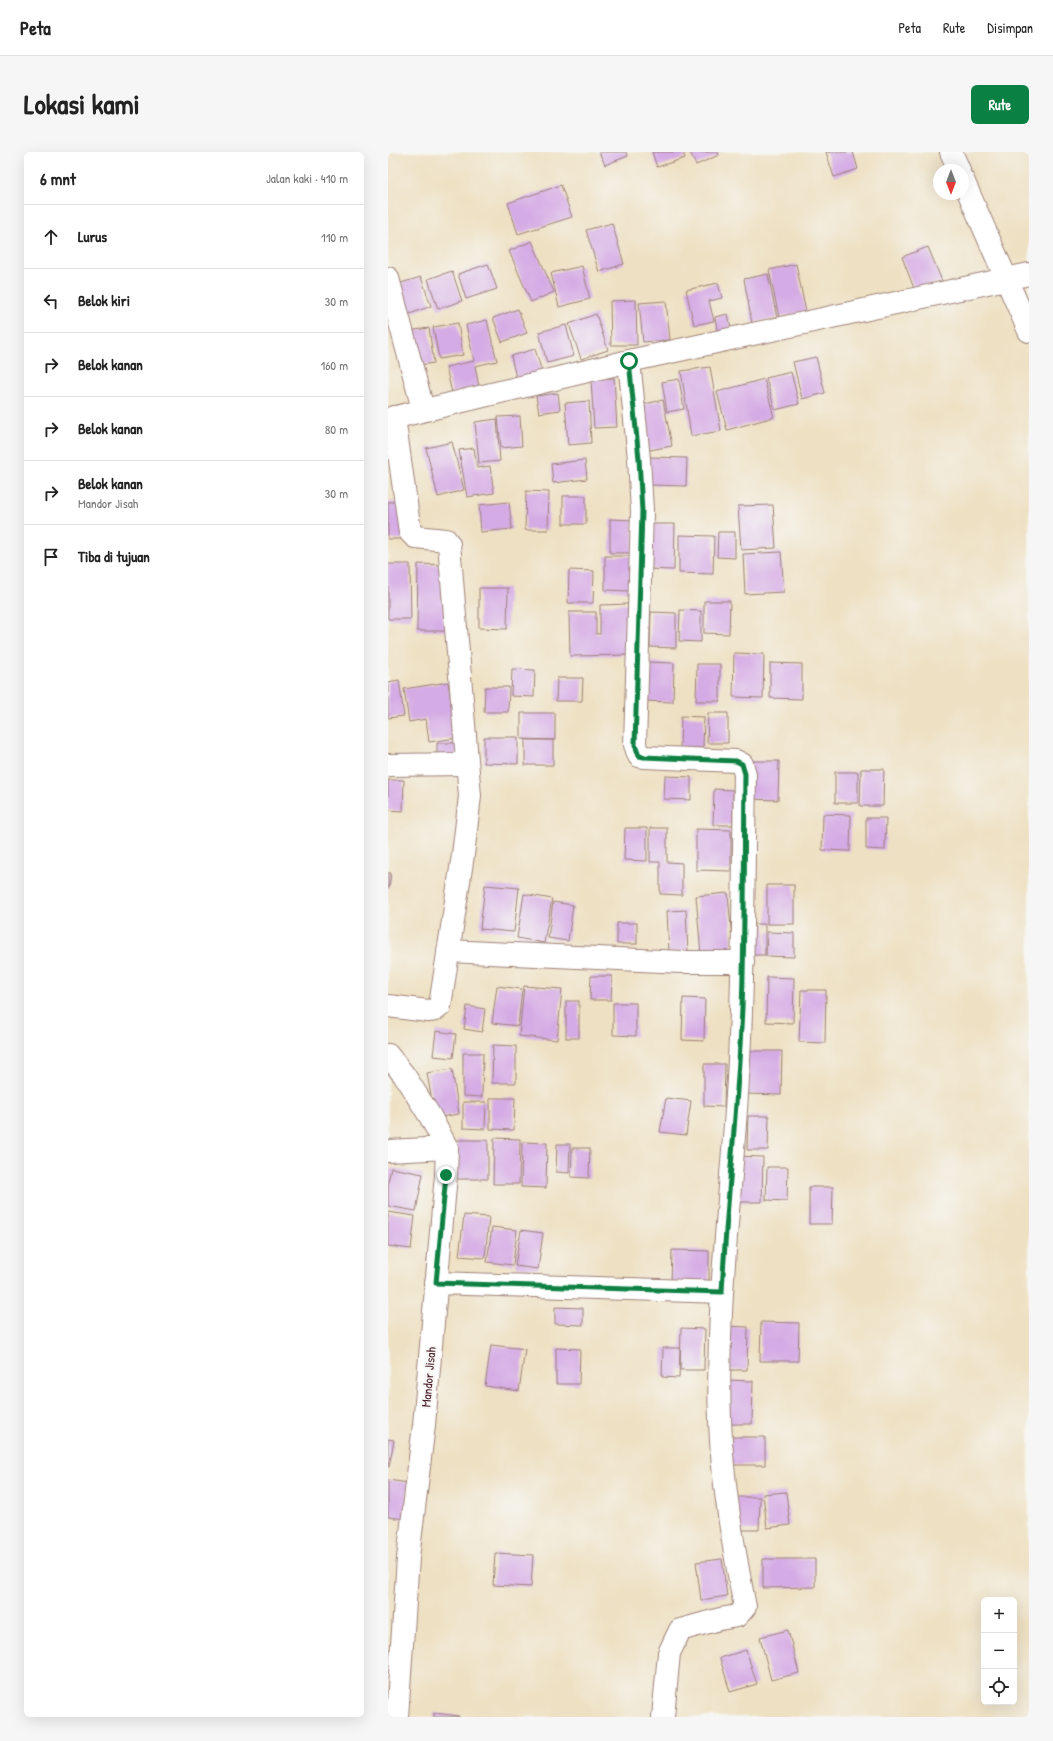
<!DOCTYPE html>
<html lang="id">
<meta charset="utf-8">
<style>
:root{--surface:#fff;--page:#f6f6f6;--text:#222;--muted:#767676;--line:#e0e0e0;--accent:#0b8043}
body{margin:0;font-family:"Patrick Hand",sans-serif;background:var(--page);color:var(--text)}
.controls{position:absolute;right:12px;bottom:12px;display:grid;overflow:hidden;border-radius:6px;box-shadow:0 4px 16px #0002}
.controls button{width:36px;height:36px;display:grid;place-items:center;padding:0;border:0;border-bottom:1px solid var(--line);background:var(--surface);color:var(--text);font:20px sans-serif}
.compass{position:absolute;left:545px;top:12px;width:36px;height:36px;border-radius:50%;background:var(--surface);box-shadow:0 4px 16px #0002;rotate:180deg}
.stop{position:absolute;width:12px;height:12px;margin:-9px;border:3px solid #0b8043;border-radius:50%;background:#fff}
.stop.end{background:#0b8043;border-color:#fff;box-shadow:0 1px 4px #0008}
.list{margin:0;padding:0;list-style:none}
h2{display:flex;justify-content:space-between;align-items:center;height:52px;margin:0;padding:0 16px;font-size:17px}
h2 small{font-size:13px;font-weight:400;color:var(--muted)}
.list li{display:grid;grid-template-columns:26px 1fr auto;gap:12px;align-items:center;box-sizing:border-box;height:64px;padding:0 16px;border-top:1px solid var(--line)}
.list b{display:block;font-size:15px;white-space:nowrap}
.list p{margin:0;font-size:13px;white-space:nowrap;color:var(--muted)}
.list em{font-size:13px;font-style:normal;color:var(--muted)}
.icon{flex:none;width:22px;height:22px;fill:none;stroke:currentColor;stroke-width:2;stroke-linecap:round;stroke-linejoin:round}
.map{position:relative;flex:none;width:641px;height:1565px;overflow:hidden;border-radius:6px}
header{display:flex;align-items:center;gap:24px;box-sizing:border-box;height:56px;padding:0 20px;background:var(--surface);border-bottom:1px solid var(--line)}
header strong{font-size:19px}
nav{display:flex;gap:22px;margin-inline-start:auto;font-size:14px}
.intro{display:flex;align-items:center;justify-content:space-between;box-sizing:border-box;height:96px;padding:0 24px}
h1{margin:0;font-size:28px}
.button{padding:10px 18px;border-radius:6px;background:var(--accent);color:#fff;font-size:14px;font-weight:700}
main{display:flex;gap:24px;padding:0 24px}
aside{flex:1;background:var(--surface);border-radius:6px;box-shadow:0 4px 16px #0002}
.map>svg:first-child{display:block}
.building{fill:#d5abe5}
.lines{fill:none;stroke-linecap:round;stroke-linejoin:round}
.minor-casing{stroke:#9c8076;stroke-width:24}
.minor{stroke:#fff;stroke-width:22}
.route{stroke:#0b8043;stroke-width:5}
.labels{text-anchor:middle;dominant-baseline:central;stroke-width:4;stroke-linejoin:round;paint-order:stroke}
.street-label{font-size:13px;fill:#4a1f2b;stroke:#f6f6f2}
</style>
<header>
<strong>Peta</strong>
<nav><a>Peta</a><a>Rute</a><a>Disimpan</a></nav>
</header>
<div class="intro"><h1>Lokasi kami</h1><a class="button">Rute</a></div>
<main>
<aside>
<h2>6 mnt<small>Jalan kaki · 410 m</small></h2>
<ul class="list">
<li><svg class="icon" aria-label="ahead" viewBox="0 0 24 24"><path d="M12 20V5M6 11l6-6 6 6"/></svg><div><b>Lurus</b></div><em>110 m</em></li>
<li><svg class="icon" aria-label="left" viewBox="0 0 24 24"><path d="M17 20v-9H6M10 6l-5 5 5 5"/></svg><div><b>Belok kiri</b></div><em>30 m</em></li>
<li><svg class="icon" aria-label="right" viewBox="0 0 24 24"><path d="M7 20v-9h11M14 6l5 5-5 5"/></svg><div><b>Belok kanan</b></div><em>160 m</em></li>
<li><svg class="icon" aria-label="right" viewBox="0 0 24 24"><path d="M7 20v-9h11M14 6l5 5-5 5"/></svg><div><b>Belok kanan</b></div><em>80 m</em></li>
<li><svg class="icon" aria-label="right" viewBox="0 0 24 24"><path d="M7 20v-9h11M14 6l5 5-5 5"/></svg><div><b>Belok kanan</b><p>Mandor Jisah</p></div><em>30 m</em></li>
<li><svg class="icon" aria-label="arrive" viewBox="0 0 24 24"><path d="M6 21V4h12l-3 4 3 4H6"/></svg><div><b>Tiba di tujuan</b></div></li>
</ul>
</aside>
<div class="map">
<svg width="641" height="1565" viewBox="0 0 641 1565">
<rect width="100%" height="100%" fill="#f6f6f2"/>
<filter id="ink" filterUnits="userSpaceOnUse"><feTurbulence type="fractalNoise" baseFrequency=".025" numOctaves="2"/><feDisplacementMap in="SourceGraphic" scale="8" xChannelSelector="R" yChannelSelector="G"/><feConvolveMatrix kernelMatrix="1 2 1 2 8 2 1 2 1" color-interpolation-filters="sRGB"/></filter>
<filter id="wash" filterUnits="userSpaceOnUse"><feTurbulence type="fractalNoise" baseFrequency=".012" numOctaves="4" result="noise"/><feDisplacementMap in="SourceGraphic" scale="16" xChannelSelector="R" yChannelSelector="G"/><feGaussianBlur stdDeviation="0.9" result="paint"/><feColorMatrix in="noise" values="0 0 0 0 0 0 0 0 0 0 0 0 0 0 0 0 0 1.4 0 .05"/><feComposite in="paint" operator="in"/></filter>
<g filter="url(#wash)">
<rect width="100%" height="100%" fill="#eee0c2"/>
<g id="blocks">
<g class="building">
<path d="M211 0H238L240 4 217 13Z"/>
<path d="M264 0H295L297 6 269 15Z"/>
<path d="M302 0H330L331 3 308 13Z"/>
<path d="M438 0H465L470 17 446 25Z"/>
<path d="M173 33 184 65 130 82 120 51Z"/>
<path d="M224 71 236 112 211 120 198 78Z"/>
<path d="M144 89 166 140 143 150 121 99Z"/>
<path d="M540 95 554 129 527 139 514 105Z"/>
<path d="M100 112 109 137 78 147 70 122Z"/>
<path d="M408 112 418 160 391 165 381 118Z"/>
<path d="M194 114 202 147 171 155 163 121Z"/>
<path d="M64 119 74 149 50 157 40 127Z"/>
<path d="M380 122 389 166 364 171 356 127Z"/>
<path d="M33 125 43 154 16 164 6 133Z"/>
<path d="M330 131 334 146 321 149 326 169 306 173 298 138Z"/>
<path d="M248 148 249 193H223L222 149Z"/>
<path d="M278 149 282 188 255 190 251 151Z"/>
<path d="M130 157 139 181 114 190 105 166Z"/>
<path d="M208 162 220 198 193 207 181 172Z"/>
<path d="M340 162 344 182 330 185 327 165Z"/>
<path d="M99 168 109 209 87 214 91 235 64 241 58 215 86 209 78 173Z"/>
<path d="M70 171 75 203 51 207 45 175Z"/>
<path d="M178 173 186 204 159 211 151 180Z"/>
<path d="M41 176 46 211 26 214 20 179Z"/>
<path d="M147 197 154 220 128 226 123 204Z"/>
<path d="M428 205 437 241 414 247 405 210Z"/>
<path d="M322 215 333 279 303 284 293 219Z"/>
<path d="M403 220 411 252 387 258 378 226Z"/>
<path d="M226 226 229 275 206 276 203 227Z"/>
<path d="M291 227 296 257 279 260 274 230Z"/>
<path d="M376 227 386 265 339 278 329 240Z"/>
<path d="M170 241 172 258 151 261 148 244Z"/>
<path d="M275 248 284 294 256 299 247 254Z"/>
<path d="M201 249 203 291 180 293 177 251Z"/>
<path d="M132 264 134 294 113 296 110 265Z"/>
<path d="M109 267 112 309 91 311 87 270Z"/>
<path d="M64 290 76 338 50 345 38 296Z"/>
<path d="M86 296 89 316 102 314 106 341 79 345 71 298Z"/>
<path d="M261 305 299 306 298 334 260 333Z"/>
<path d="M197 308 199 327 165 331 163 312Z"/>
<path d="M138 339 161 340 160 378H137Z"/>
<rect x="175" y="344" width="23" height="28"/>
<rect x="0" y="350" width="16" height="37"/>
<path d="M121 350 124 377 93 380 91 353Z"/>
<path d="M385 353 388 396 353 398 350 354Z"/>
<path d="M222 367 245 368V401H222Z"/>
<path d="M257 372H287L286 418 256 417Z"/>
<path d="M330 380H347V406L329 405Z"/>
<path d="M291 383 326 384 325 422 291 421Z"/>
<path d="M393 400 396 440 357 442 355 402Z"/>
<path d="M217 404H243V439L217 438Z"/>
<path d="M0 412H22L23 467H0Z"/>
<path d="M30 412 59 413 58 479H29Z"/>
<path d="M181 418 206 419 205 451H180Z"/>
<path d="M91 436H120L119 477 91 476Z"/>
<path d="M316 449H342L341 482 316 481Z"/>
<path d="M240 452 241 503 182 504 181 460H208V482H212V453Z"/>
<path d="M292 458 313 459V490L291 489Z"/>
<path d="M263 460 288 461V496L262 495Z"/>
<path d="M346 501 376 502 375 546 345 545Z"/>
<path d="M256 510 286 511 285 550 255 549Z"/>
<path d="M382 511 414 512V547L382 546Z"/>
<path d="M309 512H332V549H308Z"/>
<path d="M124 517 147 518 146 545 123 544Z"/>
<path d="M169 526H195L194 549H168Z"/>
<path d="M11 528 16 564 0 566V530Z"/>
<path d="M60 530 69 586 41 590 38 567 21 570 16 537Z"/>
<path d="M97 535H121L120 560H96Z"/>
<path d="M133 561H167V588L133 587Z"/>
<path d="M320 561H340V591H319Z"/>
<path d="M293 564 316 565 315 596H292Z"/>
<path d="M96 585H130V612L96 611Z"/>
<rect x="137" y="588" width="28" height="25"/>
<path d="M49 591H69L68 611H49Z"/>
<path d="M361 609H391L390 648 360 647Z"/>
<path d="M473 617H496L495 654H472Z"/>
<rect x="447" y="620" width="23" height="31"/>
<path d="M277 624 303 625V648L276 647Z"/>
<path d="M0 628H16L15 659 0 658Z"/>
<path d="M326 637 345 638V673H325Z"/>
<path d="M435 662 463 663 462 699 434 698Z"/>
<path d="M478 666H498L497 698 478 697Z"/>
<path d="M237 676H259V709L236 708Z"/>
<path d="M262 676H279V710L294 711V743L272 742V710H262Z"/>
<path d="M308 677 343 678V719L308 718Z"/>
<path d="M0 721H3L1 736H0Z"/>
<path d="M97 733 131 736 126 780 92 777Z"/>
<rect x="379" y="733" width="27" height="39"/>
<path d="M340 741 345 801 313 803 308 744Z"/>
<path d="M136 742 164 747 156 791 129 786Z"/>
<path d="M165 750 185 753 180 789 160 786Z"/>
<path d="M298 758 300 800 281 801 279 759Z"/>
<rect x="229" y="771" width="20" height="21"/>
<path d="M360 772H377V803H359Z"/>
<path d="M379 780 406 781V805L378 804Z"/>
<path d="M203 824H224L223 848H202Z"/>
<path d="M379 825 406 826 405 871 378 870Z"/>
<path d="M109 834 134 837 130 874 104 871Z"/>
<path d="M136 834 174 837 169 888 131 884Z"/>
<path d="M413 838H438L437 891 411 890Z"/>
<path d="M295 846 317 847 316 889 294 888Z"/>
<rect x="178" y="849" width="13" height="37"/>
<path d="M225 851H248V884L225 883Z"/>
<path d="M79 854 97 857 94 880 76 877Z"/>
<path d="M48 879 68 882 65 906 45 904Z"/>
<path d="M105 893 128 894V931H104Z"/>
<path d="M357 899H394L393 943 356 942Z"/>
<path d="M75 901H95L94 945 75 944Z"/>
<path d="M316 912H337L336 955 316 954Z"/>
<path d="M64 917 71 962 47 966 39 921Z"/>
<path d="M102 946H127L126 978 102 977Z"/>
<path d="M278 946 303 949 298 983 272 980Z"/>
<path d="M75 950H98L97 977 75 976Z"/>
<path d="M360 964H381L380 998H359Z"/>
<path d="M106 986 132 987 131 1032H105Z"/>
<path d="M69 988H100V1027H68Z"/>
<path d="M134 990 159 991 158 1036 133 1035Z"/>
<path d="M169 992H182L181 1021 168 1020Z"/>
<path d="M184 996H202L201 1026 183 1025Z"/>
<path d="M347 1004 375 1005 374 1050H347Z"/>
<path d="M379 1015H400L399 1049 378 1048Z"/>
<path d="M3 1016 35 1022 28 1059 0 1054V1030Z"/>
<path d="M421 1035H445L444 1072H421Z"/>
<path d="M0 1060 27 1064 23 1097 0 1094Z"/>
<path d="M76 1063 101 1065 97 1106 71 1104Z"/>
<path d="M104 1075 129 1078 125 1113 99 1110Z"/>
<path d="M133 1078 155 1081 150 1117 127 1114Z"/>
<path d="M284 1098 321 1099V1133H283Z"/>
<path d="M167 1155 195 1156V1173L167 1172Z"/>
<path d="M373 1170 411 1171 410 1209H372Z"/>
<path d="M336 1174 360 1175 359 1218H335Z"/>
<path d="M293 1176 317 1177 316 1218H292Z"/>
<path d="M103 1193 137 1197 131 1239 97 1234Z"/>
<path d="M168 1196 192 1197 191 1232H168Z"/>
<path d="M275 1196H292L291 1226 274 1225Z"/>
<path d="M338 1228 365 1229 364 1272H337Z"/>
<path d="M338 1285H377V1313H337Z"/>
<path d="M0 1287 6 1288 1 1315H0Z"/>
<path d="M0 1328 21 1331 17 1367 0 1365Z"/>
<path d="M398 1340 402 1373 379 1376 375 1342Z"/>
<path d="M348 1345H372L371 1378H347Z"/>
<path d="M107 1401 145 1403 143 1435 105 1433Z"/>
<path d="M334 1407 339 1444 313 1448 308 1410Z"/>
<path d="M375 1407H427V1435L375 1436Z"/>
<path d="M400 1478 411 1521 383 1528 372 1485Z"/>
<path d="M358 1498 369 1532 342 1540 332 1506Z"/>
<path d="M46 1561 71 1564V1565H46Z"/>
</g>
</g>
</g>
<g filter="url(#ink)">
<use href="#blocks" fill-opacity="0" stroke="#9c8076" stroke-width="1"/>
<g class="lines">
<defs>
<g id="minor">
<path d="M563 0 571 18"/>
<path d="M575 28 641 179"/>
<path d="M0 126 35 257"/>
<path d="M241 209 251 307 254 359 247 593 251 604 256 605 348 609 354 612 357 622C355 734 356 846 348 958 341 1061 328 1164 332 1268 334 1330 345 1393 357 1455L349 1464 332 1467 292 1478 281 1501 275 1565"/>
<path d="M0 267 241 209 641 122"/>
<path d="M0 613 78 612"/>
<path d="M60 799 294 810H355"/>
<path d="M0 854 40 859 47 858 52 854 75 703 82 644 61 392 58 388 27 385 22 380 6 265"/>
<path d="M0 903 16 923 42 964 59 996 58 1023 36 1273 20 1406 9 1565"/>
<path d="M0 999 59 996"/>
<path d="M48 1131 334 1140"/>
</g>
</defs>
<use href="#minor" class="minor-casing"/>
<use href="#minor" class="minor"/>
</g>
</g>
<g class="lines" filter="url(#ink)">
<path class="route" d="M58 1023 48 1131 334 1140C339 1045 350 951 354 856 357 778 356 700 357 622L354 612 348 609 256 605 251 604 247 593 254 359 251 307 241 209"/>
</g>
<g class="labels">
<g class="street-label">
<text transform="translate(40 1225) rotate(-85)">Mandor Jisah</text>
</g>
</g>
</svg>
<div class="controls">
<button>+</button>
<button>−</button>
<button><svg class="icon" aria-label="locate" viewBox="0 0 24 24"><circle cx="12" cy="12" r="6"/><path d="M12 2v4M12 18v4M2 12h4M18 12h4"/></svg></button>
</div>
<svg class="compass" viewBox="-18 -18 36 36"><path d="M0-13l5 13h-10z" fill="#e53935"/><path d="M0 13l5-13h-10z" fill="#767676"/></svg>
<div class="stop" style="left:241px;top:209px"></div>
<div class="stop end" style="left:58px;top:1023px"></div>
</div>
</main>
